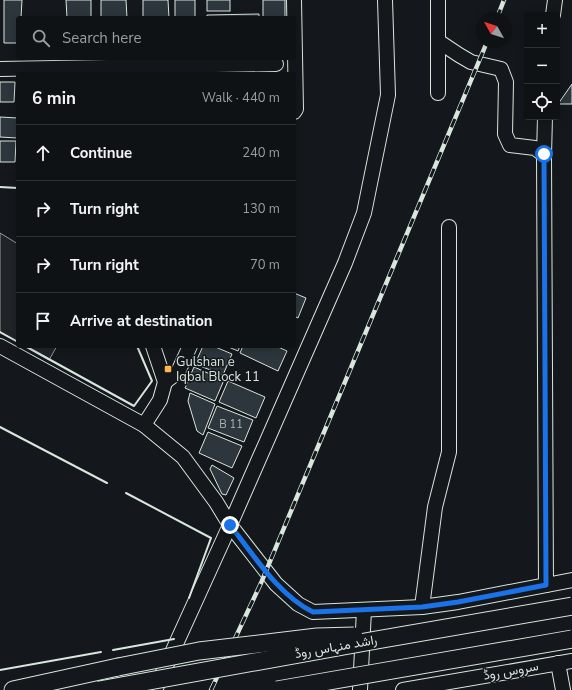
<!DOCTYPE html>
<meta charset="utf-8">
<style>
:root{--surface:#0f1215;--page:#181b1e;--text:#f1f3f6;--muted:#9b9ea0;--line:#2f3234}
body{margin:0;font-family:"Nunito Sans",Vazirmatn,sans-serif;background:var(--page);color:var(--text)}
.controls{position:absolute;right:12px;top:12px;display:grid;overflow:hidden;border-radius:4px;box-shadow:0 2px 10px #0003}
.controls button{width:36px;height:36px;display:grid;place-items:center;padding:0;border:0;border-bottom:1px solid var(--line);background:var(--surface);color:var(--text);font:20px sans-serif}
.compass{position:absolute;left:476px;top:12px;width:36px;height:36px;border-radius:50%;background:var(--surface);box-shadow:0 2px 10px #0003;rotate:309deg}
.stop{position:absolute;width:12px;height:12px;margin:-9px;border:3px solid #1a73e8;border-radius:50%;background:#fff}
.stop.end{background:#1a73e8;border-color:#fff;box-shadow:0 1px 4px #0008}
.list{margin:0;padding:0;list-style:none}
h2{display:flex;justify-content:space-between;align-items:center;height:52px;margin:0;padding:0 16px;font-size:17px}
h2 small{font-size:13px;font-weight:400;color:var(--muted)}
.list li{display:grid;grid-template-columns:26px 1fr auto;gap:12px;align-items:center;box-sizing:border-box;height:56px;padding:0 16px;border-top:1px solid var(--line)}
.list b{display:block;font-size:15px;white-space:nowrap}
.list em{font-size:13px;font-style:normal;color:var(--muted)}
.icon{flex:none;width:22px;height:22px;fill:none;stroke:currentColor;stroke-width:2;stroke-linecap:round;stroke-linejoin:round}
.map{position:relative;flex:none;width:572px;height:690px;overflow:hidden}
.search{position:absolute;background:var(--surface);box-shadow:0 2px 10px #0003;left:16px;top:16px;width:280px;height:44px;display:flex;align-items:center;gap:10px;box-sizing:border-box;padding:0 14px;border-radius:4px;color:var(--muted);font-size:15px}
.panel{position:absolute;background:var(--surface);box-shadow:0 2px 10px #0003;left:16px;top:72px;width:280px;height:276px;border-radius:4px}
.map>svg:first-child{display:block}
.green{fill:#202428;stroke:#939e99}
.building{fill:#2c363c;stroke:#d8e6dc}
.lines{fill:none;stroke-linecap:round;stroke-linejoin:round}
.minor-casing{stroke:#d8e6dc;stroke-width:16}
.major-casing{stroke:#d8e6dc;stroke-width:19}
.minor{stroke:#14181c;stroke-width:14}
.major{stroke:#14181c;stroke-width:17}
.rail-casing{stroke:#d8e6dc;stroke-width:4.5}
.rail{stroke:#14181c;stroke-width:3;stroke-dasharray:9;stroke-linecap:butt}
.major-bridge-casing{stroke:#d8e6dc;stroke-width:19;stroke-linecap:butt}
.major-bridge{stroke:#14181c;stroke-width:17}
.wall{stroke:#d8e6dc;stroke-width:2}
.route{stroke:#1a73e8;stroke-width:5}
.poi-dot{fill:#ffb74d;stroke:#14181c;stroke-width:1.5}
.labels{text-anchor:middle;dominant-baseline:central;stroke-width:3;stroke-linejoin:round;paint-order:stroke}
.number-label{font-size:11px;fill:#adbab4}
.poi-label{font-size:13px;fill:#d8e6dc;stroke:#14181c;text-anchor:start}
.street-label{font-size:13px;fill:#d8e6dc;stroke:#14181c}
</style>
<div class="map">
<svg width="572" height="690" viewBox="0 0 572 690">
<rect width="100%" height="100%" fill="#14181c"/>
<g class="green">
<path d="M0 233 18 244V342L0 332Z"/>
<path d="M25 346H57L49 360Z"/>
</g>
<g class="building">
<path d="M4 0H22L21 18H18V43H4Z"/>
<path d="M66 0H91V18H67Z"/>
<path d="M101 0H126L127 18H101Z"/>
<path d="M143 0H168L169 18H143Z"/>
<rect x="175" y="0" width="20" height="18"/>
<rect x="207" y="0" width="23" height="11"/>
<rect x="263" y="0" width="22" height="18"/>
<path d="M259 14V18H207V15Z"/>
<path d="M0 82H15L14 102H0Z"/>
<path d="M572 84V104H558Z"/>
<path d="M0 117 18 118 17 138 0 137Z"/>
<path d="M0 141H16L15 162H0Z"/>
<path d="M294 293 306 298 298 318 294 316Z"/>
<path d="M203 346H213L232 354 223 375 195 364Z"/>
<path d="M226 346H240L238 351Z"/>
<path d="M243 346H276L287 351 278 371 240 353Z"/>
<path d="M194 367 224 380 215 401 185 388Z"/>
<path d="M228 381 265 397 256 418 219 402Z"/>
<path d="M190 393 215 404 203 435 197 431 188 401Z"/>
<path d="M217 406 253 420 244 442 208 428Z"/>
<path d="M208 432 242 446 232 468 199 453Z"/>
<path d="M212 465 234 478 226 495 222 494 210 469Z"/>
</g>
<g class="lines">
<defs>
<g id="minor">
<path d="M294 0 296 109 294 112"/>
<path d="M553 15 555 0"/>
<path d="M438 41 459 55 471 62 501 69 506 82 505 134 510 145 535 148 544 155 546 585"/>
<path d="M0 69 276 64"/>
<path d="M438 93V0"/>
<path d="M544 155 545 117"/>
<path d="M0 346 144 425 183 457 216 502 230 525 276 584 298 604 313 612 422 607 458 602 572 580"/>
<path d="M165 382 178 372 190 346"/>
<path d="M144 425 160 400 165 382 153 346"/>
<path d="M422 607 435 507 449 452V227"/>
<path d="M558 663 563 690"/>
<path d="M155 690 230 525 345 263 364 213 388 95 385 0"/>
<path d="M360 690 364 610"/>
<path d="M403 690 572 661"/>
</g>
<path id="major" d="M13 690 118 667"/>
</defs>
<use href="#minor" class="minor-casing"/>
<use href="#major" class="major-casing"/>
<use href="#minor" class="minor"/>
<use href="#major" class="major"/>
<defs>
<g id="rail">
<path d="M497 18 504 0"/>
<path d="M211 690 261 583 487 42"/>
</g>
</defs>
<use href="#rail" class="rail-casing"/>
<use href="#rail" class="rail"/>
<defs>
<g id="major-bridge">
<path d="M118 667 199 651 317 637 354 636"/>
<path d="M99 690C257 661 414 633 572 606"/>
<path d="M277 690 572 639"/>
</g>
</defs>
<use href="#major-bridge" class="major-bridge-casing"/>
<use href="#major-bridge" class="major-bridge"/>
<g class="wall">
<path d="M0 187 18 188"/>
<path d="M0 332 18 342"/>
<path d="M25 346 134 406 152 381 137 346"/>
<path d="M0 427 107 483"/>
<path d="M126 493 211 538 189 598"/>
<path d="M113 650 174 639"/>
<path d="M0 670 101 652"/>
</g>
</g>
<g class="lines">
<path class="route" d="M230 525C253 554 279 596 313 612L422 607 458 602 546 585 544 154"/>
</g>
<rect class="poi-dot" x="164" y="365" width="8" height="8" rx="2"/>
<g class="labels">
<g class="number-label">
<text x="231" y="424">B 11</text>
</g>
<g class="poi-label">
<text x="176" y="362">Gulshan e<tspan x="176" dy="15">Iqbal Block 11</tspan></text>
</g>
<g class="street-label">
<text transform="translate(336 647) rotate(-10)">راشد منہاس روڈ</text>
<text transform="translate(511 671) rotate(-10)">سروس روڈ</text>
</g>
</g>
</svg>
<div class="controls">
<button>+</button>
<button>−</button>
<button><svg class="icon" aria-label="locate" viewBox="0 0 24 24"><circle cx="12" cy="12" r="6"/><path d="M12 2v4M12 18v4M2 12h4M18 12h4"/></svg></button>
</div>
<svg class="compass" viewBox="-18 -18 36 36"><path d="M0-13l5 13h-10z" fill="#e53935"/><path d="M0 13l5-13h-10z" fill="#9b9ea0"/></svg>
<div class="stop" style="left:544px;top:154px"></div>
<div class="stop end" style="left:230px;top:525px"></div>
<div class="search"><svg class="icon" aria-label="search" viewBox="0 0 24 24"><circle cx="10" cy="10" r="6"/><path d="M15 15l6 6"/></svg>Search here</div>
<section class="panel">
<h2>6 min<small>Walk · 440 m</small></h2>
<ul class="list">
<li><svg class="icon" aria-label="ahead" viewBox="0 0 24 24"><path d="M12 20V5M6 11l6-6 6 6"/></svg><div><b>Continue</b></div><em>240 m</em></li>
<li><svg class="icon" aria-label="right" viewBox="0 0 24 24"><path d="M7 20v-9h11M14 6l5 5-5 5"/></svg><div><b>Turn right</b></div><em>130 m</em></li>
<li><svg class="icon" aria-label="right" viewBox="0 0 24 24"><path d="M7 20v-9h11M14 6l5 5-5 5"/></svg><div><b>Turn right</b></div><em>70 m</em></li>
<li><svg class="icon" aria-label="arrive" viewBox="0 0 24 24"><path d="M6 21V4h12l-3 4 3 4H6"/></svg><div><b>Arrive at destination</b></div></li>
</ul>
</section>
</div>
